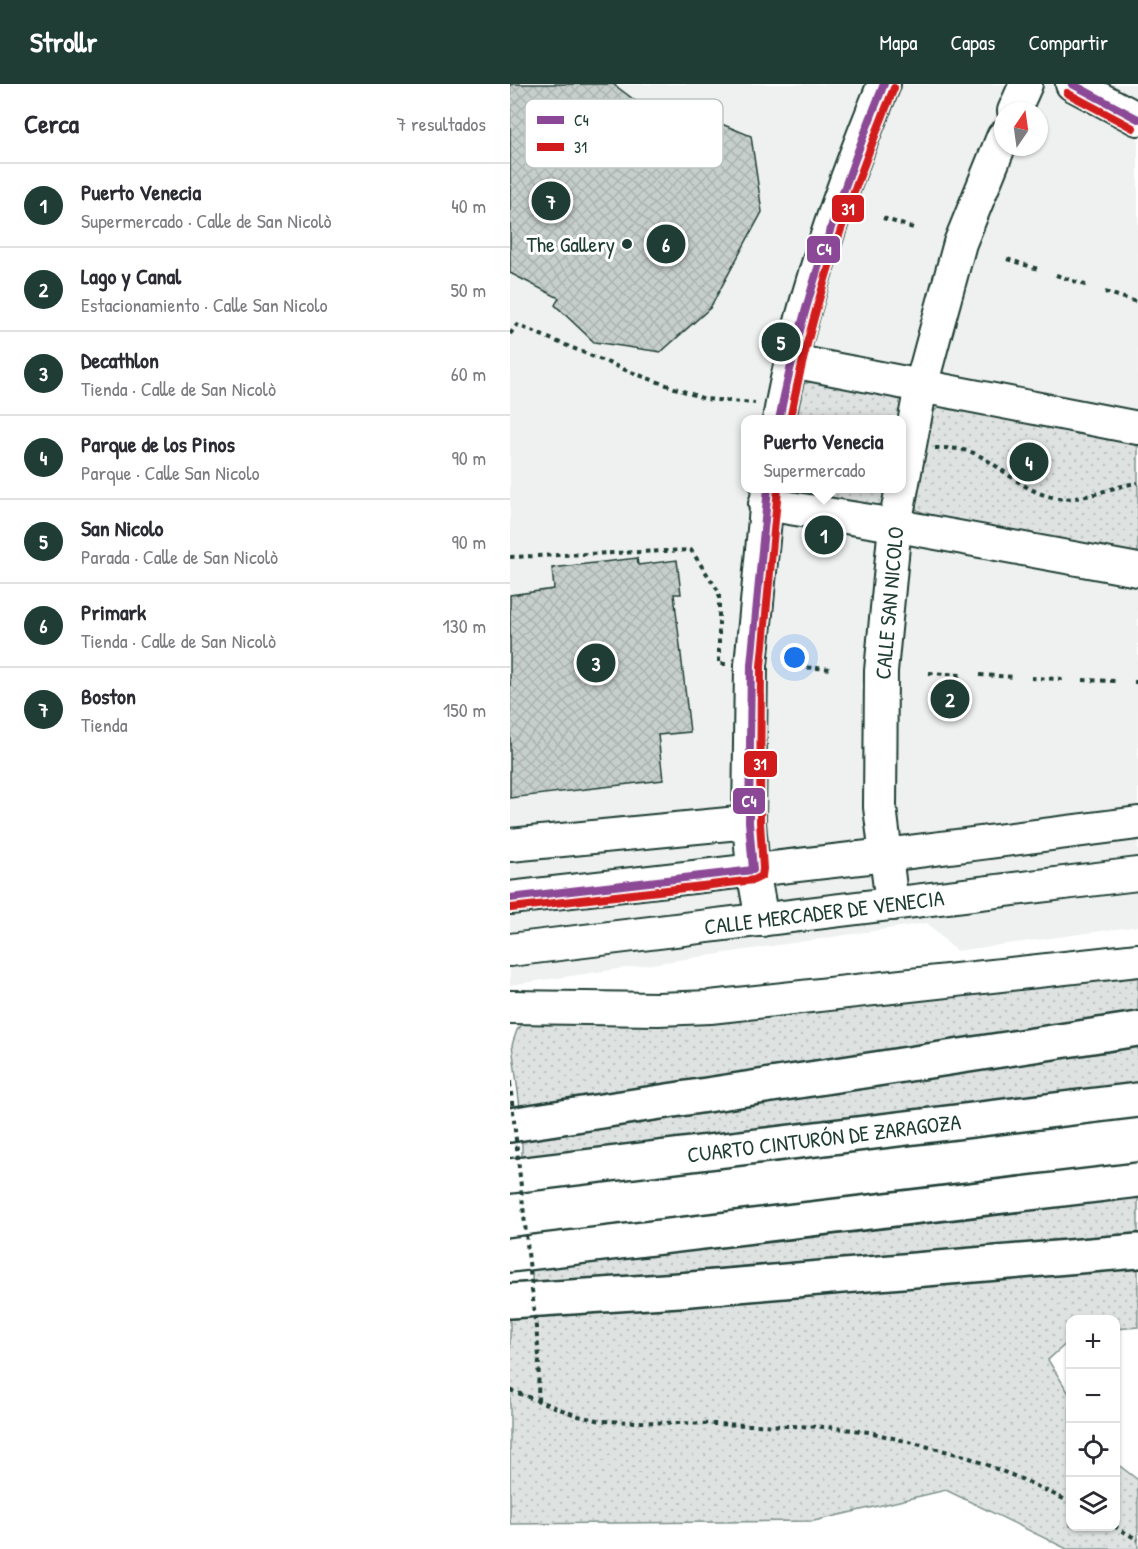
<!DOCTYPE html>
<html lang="es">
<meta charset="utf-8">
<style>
:root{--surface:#fff;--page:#f2f2f3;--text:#2b2b33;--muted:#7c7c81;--line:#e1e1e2;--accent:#1f3d34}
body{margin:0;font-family:"Patrick Hand",sans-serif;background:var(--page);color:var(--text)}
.controls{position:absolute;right:18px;bottom:18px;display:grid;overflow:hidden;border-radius:12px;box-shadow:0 2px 4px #0004}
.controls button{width:54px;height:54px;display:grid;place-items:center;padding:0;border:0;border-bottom:2px solid var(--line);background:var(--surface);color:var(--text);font:30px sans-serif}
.compass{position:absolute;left:484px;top:18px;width:54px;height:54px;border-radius:50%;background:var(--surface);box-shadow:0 2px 4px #0004;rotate:13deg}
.you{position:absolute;left:285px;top:574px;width:21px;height:21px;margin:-15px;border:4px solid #fff;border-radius:50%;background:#1a73e8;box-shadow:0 0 0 9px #1a73e833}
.badge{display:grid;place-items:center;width:39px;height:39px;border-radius:50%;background:var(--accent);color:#fff;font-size:20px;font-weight:700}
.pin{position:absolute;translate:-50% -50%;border:3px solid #fff;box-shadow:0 2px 6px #0006}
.popup{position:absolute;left:231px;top:331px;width:165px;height:78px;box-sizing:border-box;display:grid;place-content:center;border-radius:12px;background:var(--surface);filter:drop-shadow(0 2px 4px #0005);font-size:20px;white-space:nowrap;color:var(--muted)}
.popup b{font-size:22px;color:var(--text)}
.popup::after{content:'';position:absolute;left:50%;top:100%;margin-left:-12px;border:12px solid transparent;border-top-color:var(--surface)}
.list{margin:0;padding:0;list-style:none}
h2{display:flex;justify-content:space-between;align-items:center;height:78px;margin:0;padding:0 24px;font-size:26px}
h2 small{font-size:20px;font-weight:400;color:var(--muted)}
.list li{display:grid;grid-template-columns:39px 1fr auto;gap:18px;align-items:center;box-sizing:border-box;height:84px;padding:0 24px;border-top:2px solid var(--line)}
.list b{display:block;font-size:22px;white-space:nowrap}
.list p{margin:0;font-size:20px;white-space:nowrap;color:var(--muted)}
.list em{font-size:20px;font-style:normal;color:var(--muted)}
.icon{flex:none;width:33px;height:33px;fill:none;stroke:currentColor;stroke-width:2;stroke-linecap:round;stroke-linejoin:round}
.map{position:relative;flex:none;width:628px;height:1465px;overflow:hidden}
header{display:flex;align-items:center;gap:36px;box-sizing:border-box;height:84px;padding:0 30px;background:var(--accent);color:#fff}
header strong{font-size:28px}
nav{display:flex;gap:33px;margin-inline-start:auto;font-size:21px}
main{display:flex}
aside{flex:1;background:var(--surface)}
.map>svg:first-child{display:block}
.built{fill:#eef1f0;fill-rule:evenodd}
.grass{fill:url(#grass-dots);stroke:#7e908b;stroke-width:1.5}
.building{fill:url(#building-cross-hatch);stroke:#1f3d34;stroke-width:1.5}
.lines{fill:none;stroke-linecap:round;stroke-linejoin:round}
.minor-casing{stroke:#1f3d34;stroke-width:36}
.highway-casing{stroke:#1f3d34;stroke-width:38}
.path{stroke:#1f3d34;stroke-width:4;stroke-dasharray:4.5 4.5;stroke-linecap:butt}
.minor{stroke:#fff;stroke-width:32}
.highway{stroke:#fff;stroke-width:33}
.path-bridge{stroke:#1f3d34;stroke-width:4;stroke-dasharray:4.5 4.5;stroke-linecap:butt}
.bus-1-casing{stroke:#fff;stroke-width:12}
.bus-2-casing{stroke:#fff;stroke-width:12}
.bus-1{stroke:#8b4896;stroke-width:8}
.bus-2{stroke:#d21b1c;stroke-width:8}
.poi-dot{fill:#1f3d34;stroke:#fff;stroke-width:2}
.labels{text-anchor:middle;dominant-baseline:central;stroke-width:6;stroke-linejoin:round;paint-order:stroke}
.poi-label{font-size:22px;fill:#1f3d34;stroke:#fff;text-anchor:end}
.street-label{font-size:22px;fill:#1f3d34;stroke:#fff}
.key{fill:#fff;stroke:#bcc5c2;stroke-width:1.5}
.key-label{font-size:16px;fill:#1f3d34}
.line-badge{stroke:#fff;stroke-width:2}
.badge-label{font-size:16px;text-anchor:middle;font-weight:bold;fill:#fff}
</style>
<header>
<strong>Strollr</strong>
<nav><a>Mapa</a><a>Capas</a><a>Compartir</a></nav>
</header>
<main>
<aside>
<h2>Cerca<small>7 resultados</small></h2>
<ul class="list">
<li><span class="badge">1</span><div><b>Puerto Venecia</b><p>Supermercado · Calle de San Nicolò</p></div><em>40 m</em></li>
<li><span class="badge">2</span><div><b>Lago y Canal</b><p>Estacionamiento · Calle San Nicolo</p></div><em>50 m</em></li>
<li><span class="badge">3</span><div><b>Decathlon</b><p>Tienda · Calle de San Nicolò</p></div><em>60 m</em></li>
<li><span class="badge">4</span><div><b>Parque de los Pinos</b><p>Parque · Calle San Nicolo</p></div><em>90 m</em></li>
<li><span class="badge">5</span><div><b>San Nicolo</b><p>Parada · Calle de San Nicolò</p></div><em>90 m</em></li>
<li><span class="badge">6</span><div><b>Primark</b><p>Tienda · Calle de San Nicolò</p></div><em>130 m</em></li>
<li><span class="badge">7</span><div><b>Boston</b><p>Tienda</p></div><em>150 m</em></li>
</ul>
</aside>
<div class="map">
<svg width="628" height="1465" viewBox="0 0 628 1465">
<defs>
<pattern id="grass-dots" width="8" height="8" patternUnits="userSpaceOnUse" patternTransform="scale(1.5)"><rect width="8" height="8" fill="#dee3e2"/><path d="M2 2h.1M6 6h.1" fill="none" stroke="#bec4c2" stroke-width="1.8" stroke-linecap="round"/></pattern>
<pattern id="building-cross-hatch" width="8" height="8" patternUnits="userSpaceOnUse" patternTransform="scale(1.5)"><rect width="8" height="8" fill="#c7cfcc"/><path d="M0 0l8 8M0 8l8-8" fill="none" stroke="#aab3b0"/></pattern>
</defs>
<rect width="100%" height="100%" fill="#fff"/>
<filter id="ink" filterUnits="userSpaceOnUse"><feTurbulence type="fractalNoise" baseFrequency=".0167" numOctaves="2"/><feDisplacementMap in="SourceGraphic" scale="12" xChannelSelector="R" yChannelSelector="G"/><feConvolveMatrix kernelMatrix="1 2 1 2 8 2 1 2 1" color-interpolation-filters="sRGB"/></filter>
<g filter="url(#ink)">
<path class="built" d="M0 0H628V842L446 867 417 839 0 901ZM493 27H529V63H493ZM236 336H392V404H236Z"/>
<g class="grass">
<path d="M308 296 385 311 393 319 392 336H278L287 310 293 300Z"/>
<path d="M434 319 628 352V470L419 431 407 426 403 416 421 330Z"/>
<path d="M274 405H381L372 419 363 424 276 408Z"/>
<path d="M628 876V1016L12 1091V1039L2 961 7 946 14 939 39 933Z"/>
<path d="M628 1096V1243L606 1245V1236H560V1256L538 1276 560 1311V1442H606V1379L628 1396V1465H557L436 1406 304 1437 0 1440V1217L22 1209V1169Z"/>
</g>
<g class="building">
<path d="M0 0H103L154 38 170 23 241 52 252 128 200 224 151 268 84 258 45 221 49 214 0 189Z"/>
<path d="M127 474 128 481 167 476 171 510H164L180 648 148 651 153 696 0 714V511L44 505 42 484Z"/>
</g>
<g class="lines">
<defs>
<g id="minor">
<path d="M562 0 628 35"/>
<path d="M504 27 516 0"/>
<path d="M282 277 628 344"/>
<path d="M269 336C289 222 330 106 374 0"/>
<path d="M255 420 366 438 628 486"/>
<path d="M0 761 239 738"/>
<path d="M0 814 376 771 628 739"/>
<path d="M382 820 370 723 371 587 385 441 411 302 425 250 450 159 493 53"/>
<path d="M252 836 243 786 239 738 241 581 258 404"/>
<path d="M0 866 628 790"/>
<path d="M0 923 148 925 200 923 628 876"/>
</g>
<g id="highway">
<path d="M0 1041 628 945"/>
<path d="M0 1092 628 1016"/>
<path d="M0 1171 628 1096"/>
<path d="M0 1217 169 1206 628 1167"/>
</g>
</defs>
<use href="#minor" class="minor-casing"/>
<use href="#highway" class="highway-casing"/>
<g class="path">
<path d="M373 134 406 145"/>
<path d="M497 175 528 185"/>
<path d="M546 191 578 202"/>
<path d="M595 208 627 218"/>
<path d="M0 250 7 241 118 287 195 315 245 319"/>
<path d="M425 364C440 364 456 364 470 372 496 386 515 409 547 414 575 418 600 402 628 399"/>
<path d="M0 473 181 466 209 508V580H216"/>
<path d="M288 583 323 585"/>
<path d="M419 589 452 591"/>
<path d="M470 591 504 593"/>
<path d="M521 594 556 595"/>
<path d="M573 596 607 597"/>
<path d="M624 598H628"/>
<path d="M0 997V999"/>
<path d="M0 1306 68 1332 92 1337 317 1343 359 1348 455 1372 516 1397 560 1418"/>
<path d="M28 1317 29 1272"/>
<path d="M604 1442 628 1456"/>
</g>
<use href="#minor" class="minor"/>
<use href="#highway" class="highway"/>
<path class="path-bridge" d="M0 999 29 1272"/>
<defs>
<g id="bus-1">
<path d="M562 0 628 35"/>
<path d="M269 336C292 220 330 109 374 0"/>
<path d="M0 814 243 786 239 738 241 581 258 404"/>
</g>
<g id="bus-2">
<path d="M557 9 623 44"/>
<path d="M280 336C302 221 340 112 384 4"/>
<path d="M1 824 244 796 252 792 253 785 250 738 251 582 268 405"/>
</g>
</defs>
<use href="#bus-1" class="bus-1-casing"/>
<use href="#bus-2" class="bus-2-casing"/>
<use href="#bus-1" class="bus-1"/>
<use href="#bus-2" class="bus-2"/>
</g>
</g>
<circle class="poi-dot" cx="117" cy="160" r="6"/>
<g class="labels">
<g class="poi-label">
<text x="105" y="160">The Gallery</text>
</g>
<g class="street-label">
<text transform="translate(379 519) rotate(-85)">CALLE SAN NICOLO</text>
<text transform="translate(314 828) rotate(-7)">CALLE MERCADER DE VENECIA</text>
<text transform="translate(314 1054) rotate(-7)">CUARTO CINTURÓN DE ZARAGOZA</text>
</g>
</g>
<rect x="15" y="15" width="198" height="69" rx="9" class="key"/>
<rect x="27" y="32" width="27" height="8" fill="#8b4896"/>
<rect x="27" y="59" width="27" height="8" fill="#d21b1c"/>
<g class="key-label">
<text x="64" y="42">C4</text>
<text x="64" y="69">31</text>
</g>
<g class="line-badge">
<rect x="321" y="110" width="34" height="29" rx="6" fill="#d21b1c"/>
<rect x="296" y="151" width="35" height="29" rx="6" fill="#8b4896"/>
<rect x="233" y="666" width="35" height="28" rx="6" fill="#d21b1c"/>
<rect x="222" y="703" width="34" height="28" rx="6" fill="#8b4896"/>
</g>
<g class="badge-label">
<text x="338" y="131">31</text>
<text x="314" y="171">C4</text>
<text x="250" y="686">31</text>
<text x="239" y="723">C4</text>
</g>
</svg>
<div class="controls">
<button>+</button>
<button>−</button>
<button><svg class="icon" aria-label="locate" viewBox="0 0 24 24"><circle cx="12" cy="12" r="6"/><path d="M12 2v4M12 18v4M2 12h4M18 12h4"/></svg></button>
<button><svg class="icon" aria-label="layers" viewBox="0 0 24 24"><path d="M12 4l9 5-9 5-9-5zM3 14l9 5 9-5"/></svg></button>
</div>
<svg class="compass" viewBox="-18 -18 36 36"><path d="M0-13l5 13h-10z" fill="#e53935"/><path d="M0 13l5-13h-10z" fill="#7c7c81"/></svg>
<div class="you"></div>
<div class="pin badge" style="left:314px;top:451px">1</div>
<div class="popup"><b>Puerto Venecia</b>Supermercado</div>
<div class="pin badge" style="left:440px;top:615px">2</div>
<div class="pin badge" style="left:86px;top:579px">3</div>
<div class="pin badge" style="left:519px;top:378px">4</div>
<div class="pin badge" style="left:271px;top:258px">5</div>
<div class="pin badge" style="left:156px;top:160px">6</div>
<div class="pin badge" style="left:41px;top:117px">7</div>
</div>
</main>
